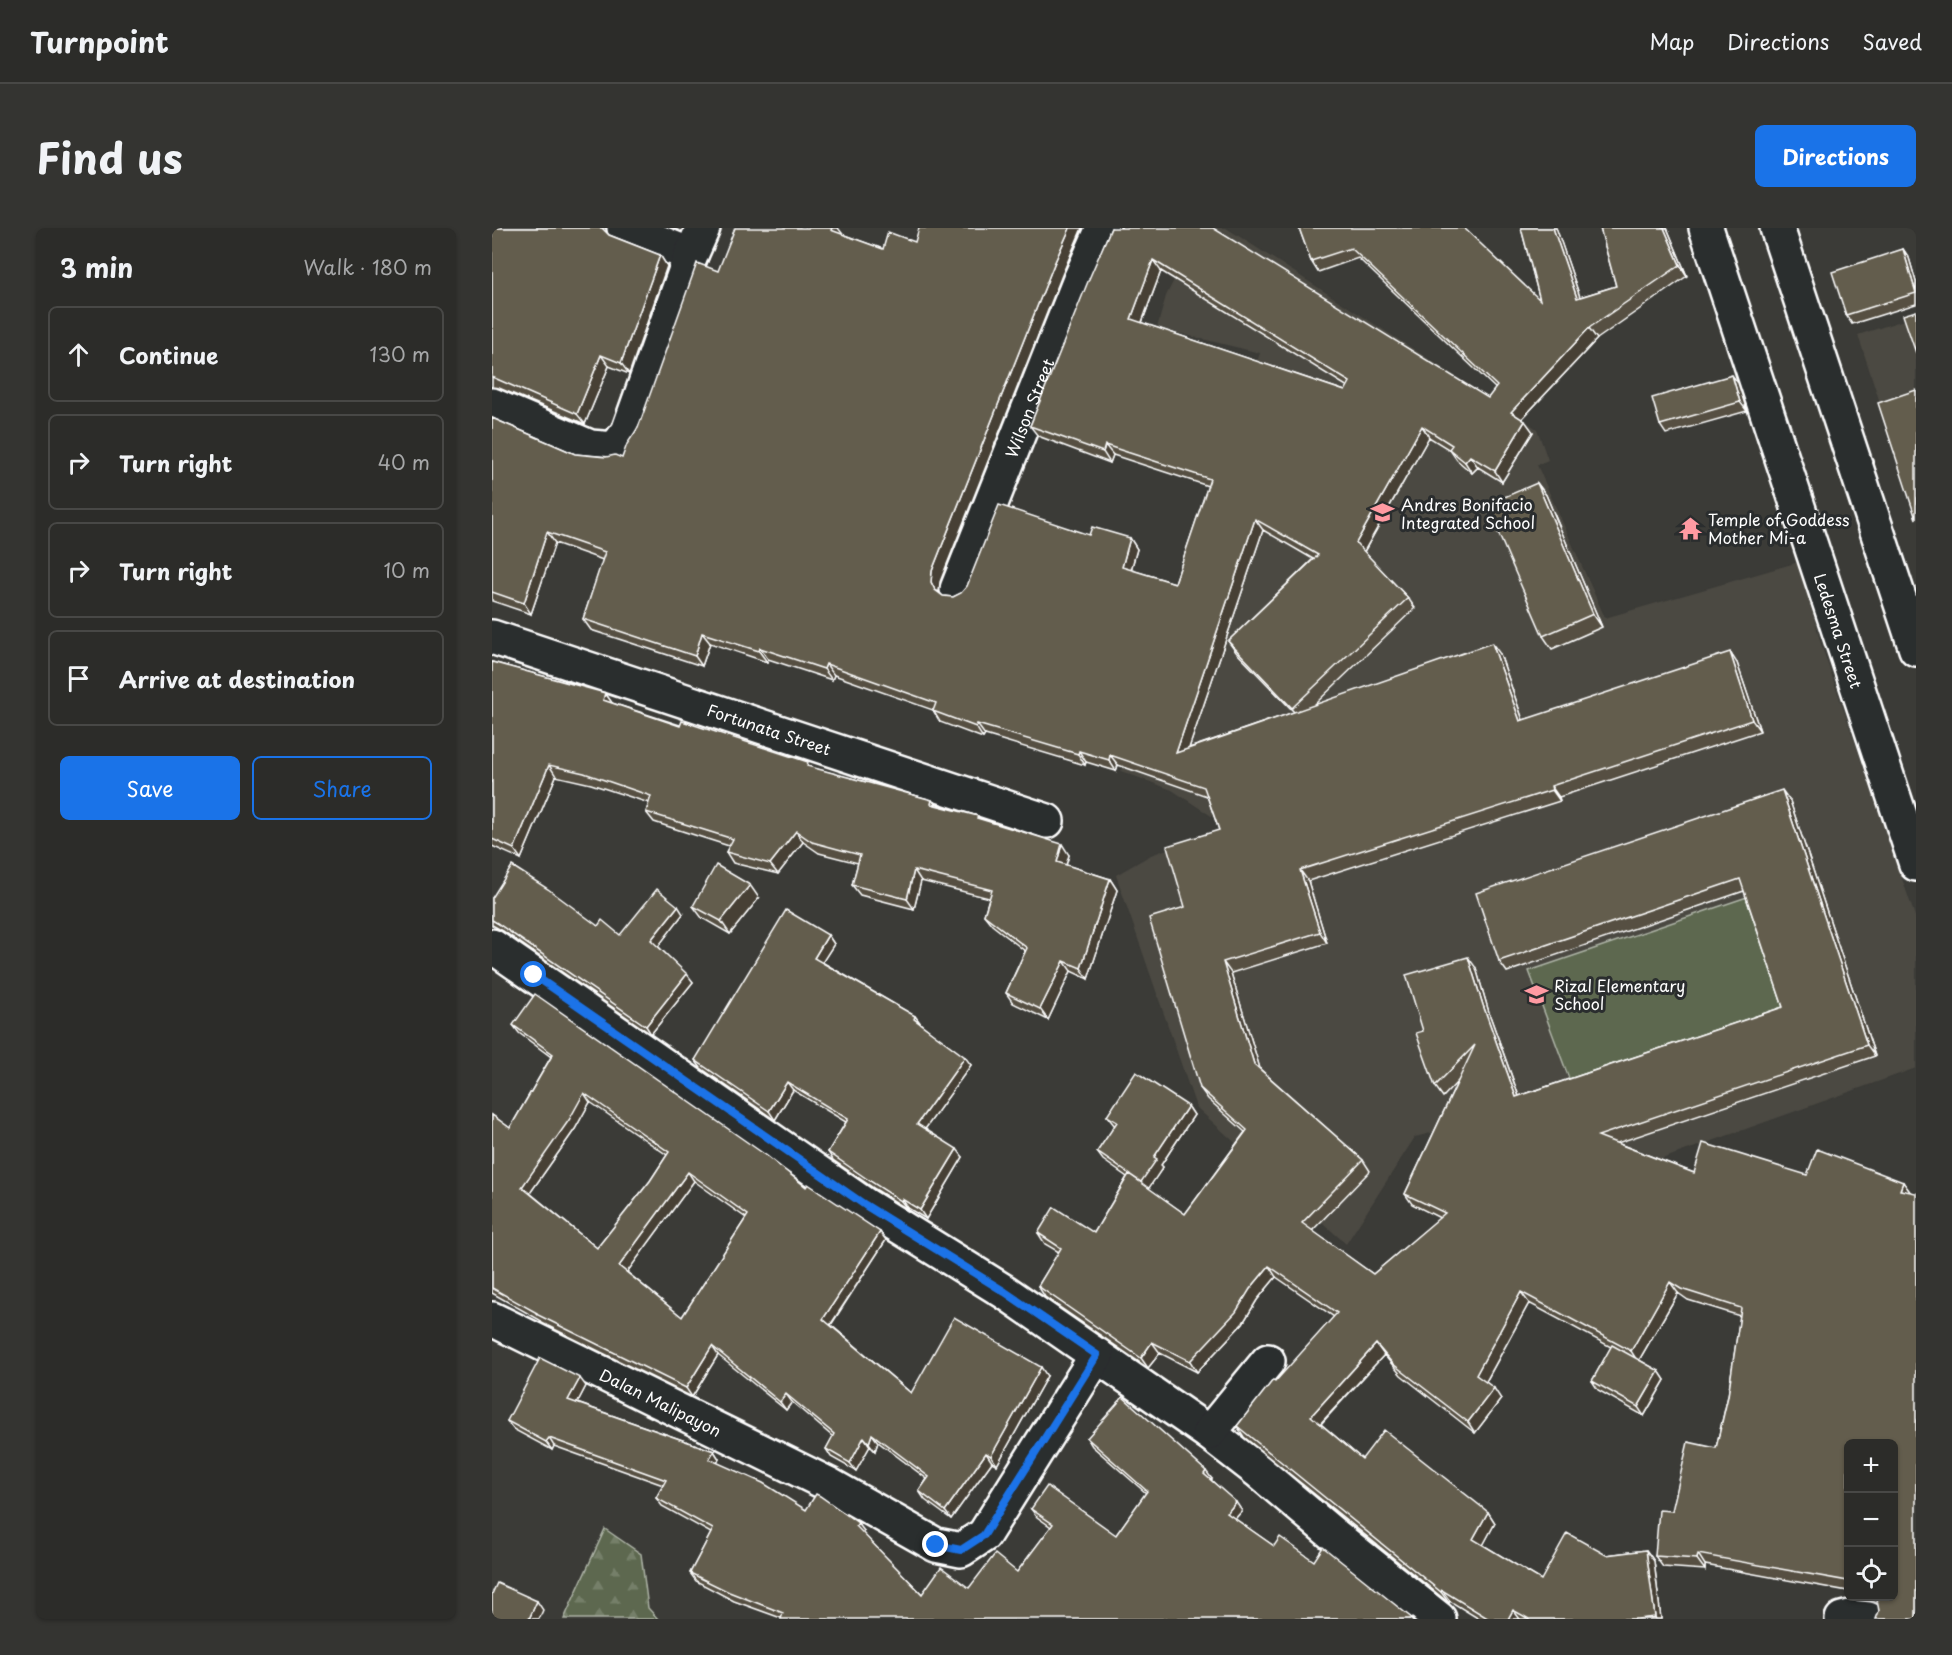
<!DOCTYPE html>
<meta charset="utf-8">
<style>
:root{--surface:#2c2c29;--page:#343431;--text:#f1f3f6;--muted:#a6a7a8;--line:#484846;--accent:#1a73e8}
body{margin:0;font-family:"Playpen Sans",sans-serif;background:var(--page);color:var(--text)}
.controls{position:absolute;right:18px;bottom:18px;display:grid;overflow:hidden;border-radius:9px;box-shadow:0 2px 4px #0004}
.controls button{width:54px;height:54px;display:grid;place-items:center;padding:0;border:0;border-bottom:2px solid var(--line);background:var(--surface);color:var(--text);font:30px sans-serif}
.stop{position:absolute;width:18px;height:18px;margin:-14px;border:4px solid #1a73e8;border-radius:50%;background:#fff}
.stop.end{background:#1a73e8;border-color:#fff;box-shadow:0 2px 6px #0008}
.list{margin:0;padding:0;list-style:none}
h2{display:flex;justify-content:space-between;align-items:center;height:78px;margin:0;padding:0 24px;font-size:26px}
h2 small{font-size:20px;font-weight:400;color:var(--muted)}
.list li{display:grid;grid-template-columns:39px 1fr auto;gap:18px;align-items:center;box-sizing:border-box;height:96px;margin:0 12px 12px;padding:0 12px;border:2px solid var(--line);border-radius:9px}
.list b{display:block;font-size:22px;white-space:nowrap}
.list em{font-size:20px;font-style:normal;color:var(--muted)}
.actions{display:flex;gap:12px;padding:18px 24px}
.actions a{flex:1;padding:14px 0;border:2px solid var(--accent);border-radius:9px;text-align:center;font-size:21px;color:var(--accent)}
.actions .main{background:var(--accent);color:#fff}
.icon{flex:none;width:33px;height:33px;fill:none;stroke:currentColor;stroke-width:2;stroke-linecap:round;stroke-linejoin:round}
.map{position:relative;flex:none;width:1424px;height:1391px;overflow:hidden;border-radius:9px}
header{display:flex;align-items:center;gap:36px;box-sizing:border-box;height:84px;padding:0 30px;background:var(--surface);border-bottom:2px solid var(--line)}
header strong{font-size:28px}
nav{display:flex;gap:33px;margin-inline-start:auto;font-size:21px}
.intro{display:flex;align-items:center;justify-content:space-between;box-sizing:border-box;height:144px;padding:0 36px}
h1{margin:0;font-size:42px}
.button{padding:15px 27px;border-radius:9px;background:var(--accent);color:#fff;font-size:21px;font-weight:700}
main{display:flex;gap:36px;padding:0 36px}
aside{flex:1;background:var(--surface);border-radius:9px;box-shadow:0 2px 4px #0004}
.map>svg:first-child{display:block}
.built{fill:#4b4942}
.grass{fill:#5d684f;stroke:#aeb4a7;stroke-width:1.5}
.forest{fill:url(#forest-firs);stroke:#aeb4a7;stroke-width:1.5}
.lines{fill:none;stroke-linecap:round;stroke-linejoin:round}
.minor-casing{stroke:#fff;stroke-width:38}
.secondary-casing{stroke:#fff;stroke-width:38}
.minor{stroke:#2a2d2e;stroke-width:33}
.secondary{stroke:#2a2d2e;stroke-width:33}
.wall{fill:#565042;stroke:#fff;stroke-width:1.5;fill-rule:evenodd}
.shaded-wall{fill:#464136;stroke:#fff;stroke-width:1.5}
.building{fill:#645d4d;stroke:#fff;stroke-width:1.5;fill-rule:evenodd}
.route{stroke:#1a73e8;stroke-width:8}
.labels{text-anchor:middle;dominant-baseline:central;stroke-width:6;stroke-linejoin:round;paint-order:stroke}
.street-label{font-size:16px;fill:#fff;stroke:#2a2d2e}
.poi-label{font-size:16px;fill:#fff;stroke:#2a2d2e;text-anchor:start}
</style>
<header>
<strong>Turnpoint</strong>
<nav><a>Map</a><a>Directions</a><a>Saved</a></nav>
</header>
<div class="intro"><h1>Find us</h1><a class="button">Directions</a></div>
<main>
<aside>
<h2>3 min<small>Walk · 180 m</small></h2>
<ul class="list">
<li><svg class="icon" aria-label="ahead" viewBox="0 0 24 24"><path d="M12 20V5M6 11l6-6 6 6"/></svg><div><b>Continue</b></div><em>130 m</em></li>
<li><svg class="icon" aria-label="right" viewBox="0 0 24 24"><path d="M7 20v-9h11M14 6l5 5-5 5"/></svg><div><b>Turn right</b></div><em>40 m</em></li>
<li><svg class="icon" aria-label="right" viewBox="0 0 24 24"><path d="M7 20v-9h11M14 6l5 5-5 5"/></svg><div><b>Turn right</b></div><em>10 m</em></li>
<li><svg class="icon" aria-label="arrive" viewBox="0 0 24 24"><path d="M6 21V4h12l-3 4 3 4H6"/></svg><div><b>Arrive at destination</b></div></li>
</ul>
<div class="actions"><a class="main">Save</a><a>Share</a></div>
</aside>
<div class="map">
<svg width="1424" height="1391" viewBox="0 0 1424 1391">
<defs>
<pattern id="forest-firs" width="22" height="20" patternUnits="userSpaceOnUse" patternTransform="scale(1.5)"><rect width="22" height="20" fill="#5d684f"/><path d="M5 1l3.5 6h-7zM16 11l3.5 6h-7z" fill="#757f69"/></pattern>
</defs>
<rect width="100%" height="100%" fill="#3b3b37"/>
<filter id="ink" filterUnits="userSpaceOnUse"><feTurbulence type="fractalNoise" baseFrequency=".0167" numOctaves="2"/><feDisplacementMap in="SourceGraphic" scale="12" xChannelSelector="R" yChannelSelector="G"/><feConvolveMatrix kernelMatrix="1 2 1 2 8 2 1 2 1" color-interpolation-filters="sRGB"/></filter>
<g filter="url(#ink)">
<g class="built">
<path d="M708 0H734L1045 201 1056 232 1045 237 1113 390 1307 334 1329 416 1424 691V840L1086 961 970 897 923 909 854 1016 704 879 624 647 659 627 736 599 680 562 629 543 768 125 665 100 674 68Z"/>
<path d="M1424 88V285L1366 107Z"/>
</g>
<path class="grass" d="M1258 668 1296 782 1078 853 1037 743Z"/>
<path class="forest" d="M113 1301 149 1326 156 1380 166 1391H72Z"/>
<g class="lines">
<defs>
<g id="minor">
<path d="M132 0 199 27"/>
<path d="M0 177 98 219 123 221 136 204 199 27 211 0"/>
<path id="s1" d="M465 361 587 54 611 0"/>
<path id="s2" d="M0 409 555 593"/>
<path d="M0 718 373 977 513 1064 717 1205 766 1243 842 1307 947 1391"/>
<path id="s3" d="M0 1091 338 1257 444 1317 469 1322 492 1307 605 1127"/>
<path d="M717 1205 776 1133"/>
<path d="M1350 1391 1358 1389 1376 1391"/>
</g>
<g id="secondary">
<path id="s4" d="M1214 0 1424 636"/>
<path d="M1285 0 1424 421"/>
</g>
</defs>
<use href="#minor" class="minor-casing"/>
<use href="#secondary" class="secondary-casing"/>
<use href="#minor" class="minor"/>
<use href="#secondary" class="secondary"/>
</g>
<g class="wall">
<path d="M0 0H114V4L117 7 168 27 175 38 137 146 117 138 93 196 7 160 0 159Z"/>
<path d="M619 0 996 170 1004 161 866 30 826 44 819 33 807 0 1048 72 1029 0H1064L1088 69 1124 58 1108 0H1175L1195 48 1105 111 1030 191 1041 204 1010 254 986 239 980 245 965 232 958 222 937 209 872 324 916 370 923 380 822 477 1008 426 1031 492 1245 435 1268 503 1067 569 1068 573 816 653 835 715 739 745 768 841 871 932 878 943 820 1003 881 1046 948 990 920 976 913 966 966 853 951 869 943 858 931 803 984 740 998 788 1027 868 1291 779 1252 663 1015 744 1007 733 1298 573 1383 828 1125 915 1202 945 1315 947 1411 954 1418 964 1424 1391 1387 1383 1390 1369 1389 1368H1401V1215H1356V1363L1213 1337V1342L1171 1339 1163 1328 1180 1283 1224 1220 1236 1168 1248 1088 1196 1072 1186 1065 1147 1132 1167 1143 1173 1152 1152 1188 1106 1162 1100 1153 1119 1119 1037 1075 994 1154 1009 1171 983 1205 909 1147 892 1127 829 1196 870 1231 996 1284 1003 1295 991 1317 1049 1352 1114 1327 1154 1322 1162 1333 1169 1391H987L958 1373 957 1375 752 1209 745 1198 842 1089 784 1049 765 1072 751 1095 705 1144 668 1125 656 1140 553 1069 546 1058 567 1024 553 1016 546 1005H602L635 949 611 932 605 924 623 898 615 888 696 878 702 887 669 937 671 939 656 960 693 986 753 904 716 871 708 860 693 679 727 602 715 568 626 537 624 543 594 534 593 537 493 507 491 510 448 494 441 482 342 447 340 452 276 431 275 434 218 415 210 438 99 402 91 391 111 332 63 315 39 386 0 373V190L83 226 130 230 226 43 350 5 349 6 391 21 423 14 570 47 448 354 447 364 451 368 461 369 597 307 638 310 645 321 639 342 683 355 716 258 621 227 618 235 546 208 538 198ZM669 43 856 159 853 163 650 95ZM771 302 821 331 736 413 744 424 802 484 697 520Z"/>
<path d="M1411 21 1417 30 1424 54V76L1360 96 1354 87Z"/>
<path d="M1246 155 1255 183 1174 206 1168 197Z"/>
<path d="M1045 255 1054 267 1110 399 1060 421 1051 408Z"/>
<path d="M0 434 113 465 120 475 321 540 440 572 444 577 486 588 488 591 577 627 574 637 618 651 625 662 596 751 579 743 556 792 521 775 514 765 533 723 500 697 492 687 497 670 429 653 422 681 368 667 360 657 366 635 327 625 311 614 286 646 241 635 234 624 237 618 162 594 154 584 157 575 99 556 64 548 29 631 0 618Z"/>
<path d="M0 670 106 698 128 707 191 686 166 718 201 754 159 806 11 703 0 697Z"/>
<path d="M267 670 238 706 210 690 201 678Z"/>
<path d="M336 707 342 716 330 734 423 788 429 796 479 837 433 901 471 929 434 991 416 980 415 981 383 961 341 932 336 924 354 894 301 862 283 892 209 840 203 832Z"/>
<path d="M21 797 314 959 388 1004 394 1012 339 1097 419 1165 555 1148 505 1237 500 1234 459 1291 433 1272 427 1263 435 1251 386 1214 383 1223 378 1218 364 1243 339 1229 334 1221 341 1209 300 1174 294 1182 226 1127 200 1169 50 1095 48 1092 0 1065V887L18 900 59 829 27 805ZM98 874 175 927 158 953 105 1020 38 965 83 901ZM202 953 254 990 190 1089 135 1044Z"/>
<path d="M94 1158 85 1175 222 1223 227 1231 225 1235 314 1282 372 1303 370 1305 430 1366 477 1360 525 1344 559 1299 545 1289 539 1281 624 1307 654 1265 600 1218 595 1210 720 1251 719 1252 750 1283 743 1291 782 1318 822 1333 921 1391 289 1390 242 1373 204 1353 198 1345 219 1305 170 1278 164 1270 171 1257 62 1218 60 1222 21 1201 15 1193Z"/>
</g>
<g class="shaded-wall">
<path d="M340 0H346L350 5 346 13 339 2Z"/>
<path d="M578 0H590L570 47 448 354 447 364 443 362 439 354 440 343 562 36Z"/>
<path d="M1061 0H1064L1065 2 1092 81 1085 70Z"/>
<path d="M1172 0H1175L1195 48 1188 37Z"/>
<path d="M1411 21 1417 30 1424 54V65Z"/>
<path d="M168 27 175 38 137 146 129 135Z"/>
<path d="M661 32 669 43 647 102 639 91Z"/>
<path d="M1097 100 1105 111 1026 195 1019 184Z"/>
<path d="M109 127 117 138 93 196 85 186Z"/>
<path d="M1240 147 1246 155 1255 183 1248 174Z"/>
<path d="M1033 193 1041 204 1010 254 1003 243Z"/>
<path d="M930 198 937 209 871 325 864 315Z"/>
<path d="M613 217 621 227 618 235 611 224Z"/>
<path d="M978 228 986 239 980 245 973 234Z"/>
<path d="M1045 255 1054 267 1110 399 1101 386Z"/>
<path d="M763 291 771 302 692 535 684 525Z"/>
<path d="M55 304 63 315 39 386 32 375Z"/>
<path d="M638 310 645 321 637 349 630 339Z"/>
<path d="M210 405 218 415 210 438 203 428Z"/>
<path d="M1000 415 1008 426 1035 504 1028 493Z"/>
<path d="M268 420 276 431 275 434 267 423Z"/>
<path d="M1238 424 1245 435 1268 503 1260 492Z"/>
<path d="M334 436 342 447 340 452 332 441Z"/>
<path d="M113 465 121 476 111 472Z"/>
<path d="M485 496 493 507 491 510 484 499Z"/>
<path d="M587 523 594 534 593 537 586 526Z"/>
<path d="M618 527 626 537 624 543 617 532Z"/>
<path d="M57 537 64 548 29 631 22 621Z"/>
<path d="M1059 558 1067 569 1068 573 1060 562Z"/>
<path d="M1290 562 1298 573 1383 828 1375 817Z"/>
<path d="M304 603 311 614 286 646 278 636Z"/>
<path d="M570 616 577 627 572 644 565 634Z"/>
<path d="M422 642 429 653 422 681 415 671Z"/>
<path d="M808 642 816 653 835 715 828 704Z"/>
<path d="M618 651 625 662 596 751 589 740Z"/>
<path d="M258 657 267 670 238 706 229 693Z"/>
<path d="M186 678 191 686 165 720 159 712Z"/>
<path d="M336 707 342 716 328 738 322 730Z"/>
<path d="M976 729 984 740 998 788 1031 880 1024 869 991 777Z"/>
<path d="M572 733 579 743 556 792 548 781Z"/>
<path d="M731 734 739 745 770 847 762 836Z"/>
<path d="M195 746 201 754 159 806 154 798Z"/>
<path d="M423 788 429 796 422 791Z"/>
<path d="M473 829 479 837 431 904 425 896Z"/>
<path d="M295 854 301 862 283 892 277 883Z"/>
<path d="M92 865 98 874 83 901 36 968 30 959Z"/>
<path d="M696 878 702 887 669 937 671 939 655 963 649 954 662 929Z"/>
<path d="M465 921 471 929 434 991 428 982Z"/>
<path d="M196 944 202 953 133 1047 127 1038Z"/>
<path d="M1411 954 1419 965 1408 962Z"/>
<path d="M410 971 416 980 415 981 409 973Z"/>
<path d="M388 1004 394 1012 337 1099 331 1091Z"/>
<path d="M777 1038 784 1049 765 1072 751 1095 705 1144 698 1133Z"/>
<path d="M1178 1054 1186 1065 1146 1134 1139 1123Z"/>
<path d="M1029 1064 1037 1075 992 1157 984 1147Z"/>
<path d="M660 1114 668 1125 656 1140 649 1130Z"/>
<path d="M884 1116 892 1127 826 1198 819 1188Z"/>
<path d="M220 1118 226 1127 200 1169 194 1160Z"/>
<path d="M549 1139 555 1148 505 1237 499 1228Z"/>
<path d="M1167 1143 1173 1152 1152 1188 1146 1179Z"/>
<path d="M88 1150 94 1158 82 1181 76 1172Z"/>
<path d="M1002 1160 1009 1171 983 1205 976 1194Z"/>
<path d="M294 1166 300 1174 294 1182 288 1174Z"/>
<path d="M380 1206 386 1214 383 1223 377 1215Z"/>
<path d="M372 1209 378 1218 364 1243 358 1235Z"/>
<path d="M57 1210 62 1218 60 1222 54 1214Z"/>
<path d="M222 1223 227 1231 223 1239 217 1231Z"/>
<path d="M494 1225 500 1234 459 1291 453 1283Z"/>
<path d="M714 1243 720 1251 717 1254 712 1246Z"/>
<path d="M744 1274 750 1283 741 1293 735 1285Z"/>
<path d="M996 1284 1003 1295 989 1321 981 1311Z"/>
<path d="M366 1295 372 1303 369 1306 364 1298Z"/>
<path d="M1154 1322 1162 1333 1169 1391H1164L1163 1389Z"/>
<path d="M1206 1326 1213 1337V1342L1205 1331Z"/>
<path d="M950 1362 958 1373 957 1375 949 1364Z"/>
<path d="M45 1373 51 1382 47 1391H37Z"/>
<path d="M1021 1382 1028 1391H1016Z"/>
</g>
<g class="building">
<path d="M0 0H110L117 7 168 27 129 135 109 127 85 186 0 149Z"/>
<path d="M243 0H340L339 2 391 21 396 4 423 14 427 0H578L562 36 440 343 439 354 443 362 451 368 461 369 469 365 475 358 507 277 597 307 600 299 638 310 630 339 683 355 718 251 613 217 611 224 538 198 597 51 619 0H721L996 170 1005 158 859 20 819 33 807 0H972L1048 72 1029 0H1061L1085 70 1124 58 1108 0H1172L1188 37 1097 100 1019 184 1033 193 1003 243 978 228 973 234 957 221 960 217 930 198 864 315 916 370 800 480 736 413 826 327 763 291 684 525 1000 415 1028 493 1238 424 1260 492 1059 558 1060 562 808 642 828 704 731 734 762 836 871 932 810 995 881 1046 953 985 913 966 983 817 943 858 924 805 931 803 914 747 976 729 991 777 1024 869 1291 779 1248 651 1007 733 984 665 1290 562 1375 817 1106 908 1202 945 1211 915 1315 947 1325 921 1411 954 1408 962 1424 965V1391H1384L1387 1383 1385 1372 1391 1368H1401V1215H1356V1353L1206 1326 1205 1331 1163 1328 1167 1282 1180 1283 1196 1214 1224 1220 1236 1168 1249 1080 1189 1061 1178 1054 1139 1123 1029 1064 984 1147 1002 1160 976 1194 901 1136 884 1116 819 1188 870 1231 892 1202 996 1284 981 1311 1049 1352 1075 1305 1114 1327 1154 1322 1163 1389 1145 1391H1037L1021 1382 1016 1391H997L950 1362 949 1364 745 1198 781 1152 783 1154 845 1085 777 1038 758 1061 744 1084 698 1133 660 1114 649 1130 546 1058 569 1020 546 1005 562 979 602 1005 637 946 693 986 755 902 708 860 657 690 693 679 675 618 727 602 712 559 618 527 617 532 587 523 586 526 485 496 484 499 441 483 444 475 334 436 332 441 268 420 267 423 210 405 203 428 91 391 113 324 55 304 32 375 0 364V190L83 226 114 229 123 227 130 230 135 216 146 200 205 35 226 43ZM661 32 858 154 853 163 639 91Z"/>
<path d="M1411 21 1424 65 1354 87 1340 44Z"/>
<path d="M1424 83V125L1411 87Z"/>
<path d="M1240 147 1248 174 1168 197 1160 170Z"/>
<path d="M1424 162V291L1386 175Z"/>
<path d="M1045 255 1101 386 1051 408 994 277Z"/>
<path d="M0 434 113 465 111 472 188 498 190 493 316 534 315 538 440 572 439 576 486 588 485 590 570 616 565 634 618 651 589 740 572 733 548 781 514 765 535 720 492 687 500 662 422 642 415 671 360 657 368 627 320 614 304 603 278 636 234 624 241 611 154 584 159 568 92 545 57 537 22 621 0 611Z"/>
<path d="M224 637 258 657 229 693 201 678Z"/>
<path d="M20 638 56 661 106 698 110 692 128 707 165 661 186 678 159 712 195 746 154 798 5 695 0 692V670Z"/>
<path d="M294 682 336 707 322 730 423 788 422 791 473 829 425 896 465 921 428 982 410 971 409 973 378 953 336 924 356 891 295 854 277 883 203 832Z"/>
<path d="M43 766 275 928 314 959 316 956 388 1004 331 1091 419 1165 462 1089 549 1139 499 1228 494 1225 453 1283 427 1263 437 1249 380 1206 377 1215 372 1209 358 1235 334 1221 342 1206 294 1166 288 1174 220 1118 194 1160 44 1086 45 1085 0 1060V887L18 900 61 826 21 797ZM92 865 177 924 158 953 105 1020 30 959 77 892ZM196 944 256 987 190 1089 127 1038Z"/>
<path d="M644 844 696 878 662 929 665 931 649 954 605 924 625 894 615 888Z"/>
<path d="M1120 1117 1167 1143 1146 1179 1100 1153Z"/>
<path d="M48 1130 88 1150 76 1172 222 1223 217 1231 271 1255 314 1282 324 1266 328 1268 366 1295 364 1298 430 1366 449 1339 477 1360 503 1326 525 1344 561 1296 539 1281 555 1258 624 1307 655 1263 595 1210 631 1169 714 1243 712 1246 744 1274 735 1285 782 1318 788 1309 822 1333 831 1319 921 1391H289L291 1385 237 1364 198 1345 221 1301 164 1270 174 1252 57 1210 54 1214 15 1193Z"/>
<path d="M5 1355 45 1373 37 1391H0V1366Z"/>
</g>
</g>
<g class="lines" filter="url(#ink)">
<path class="route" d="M42 747 373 977 513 1064 605 1127 492 1307 469 1322 444 1317"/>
</g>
<defs>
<symbol id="school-bare" viewBox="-9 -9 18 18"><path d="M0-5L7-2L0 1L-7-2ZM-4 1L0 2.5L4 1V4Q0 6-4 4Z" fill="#ff9aa2" stroke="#2a2d2e" stroke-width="2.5" paint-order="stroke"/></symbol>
<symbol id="temple-bare" viewBox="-9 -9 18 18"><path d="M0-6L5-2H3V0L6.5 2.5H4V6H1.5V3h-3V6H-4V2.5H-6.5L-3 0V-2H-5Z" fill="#ff9aa2" stroke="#2a2d2e" stroke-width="2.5" paint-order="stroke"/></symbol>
</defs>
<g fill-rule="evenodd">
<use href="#school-bare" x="874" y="268" width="33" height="33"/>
<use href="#temple-bare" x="1182" y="284" width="33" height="33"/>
<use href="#school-bare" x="1028" y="750" width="33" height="33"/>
</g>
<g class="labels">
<g class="street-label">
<text stroke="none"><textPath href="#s1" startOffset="195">Wilson Street</textPath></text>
<text stroke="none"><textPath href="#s4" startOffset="424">Ledesma Street</textPath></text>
<text stroke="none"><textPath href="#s2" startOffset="292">Fortunata Street</textPath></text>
<text stroke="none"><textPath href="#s3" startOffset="188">Dalan Malipayon</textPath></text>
</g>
<g class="poi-label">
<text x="909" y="276">Andres Bonifacio<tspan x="909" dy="18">Integrated School</tspan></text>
<text x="1216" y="291">Temple of Goddess<tspan x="1216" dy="18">Mother Mi-a</tspan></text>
<text x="1062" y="757">Rizal Elementary<tspan x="1062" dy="18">School</tspan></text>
</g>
</g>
</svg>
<div class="controls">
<button>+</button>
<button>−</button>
<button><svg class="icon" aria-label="locate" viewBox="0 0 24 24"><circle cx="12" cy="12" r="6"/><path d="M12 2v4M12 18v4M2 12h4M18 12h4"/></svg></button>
</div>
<div class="stop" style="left:42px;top:747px"></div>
<div class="stop end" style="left:444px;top:1317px"></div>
</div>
</main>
